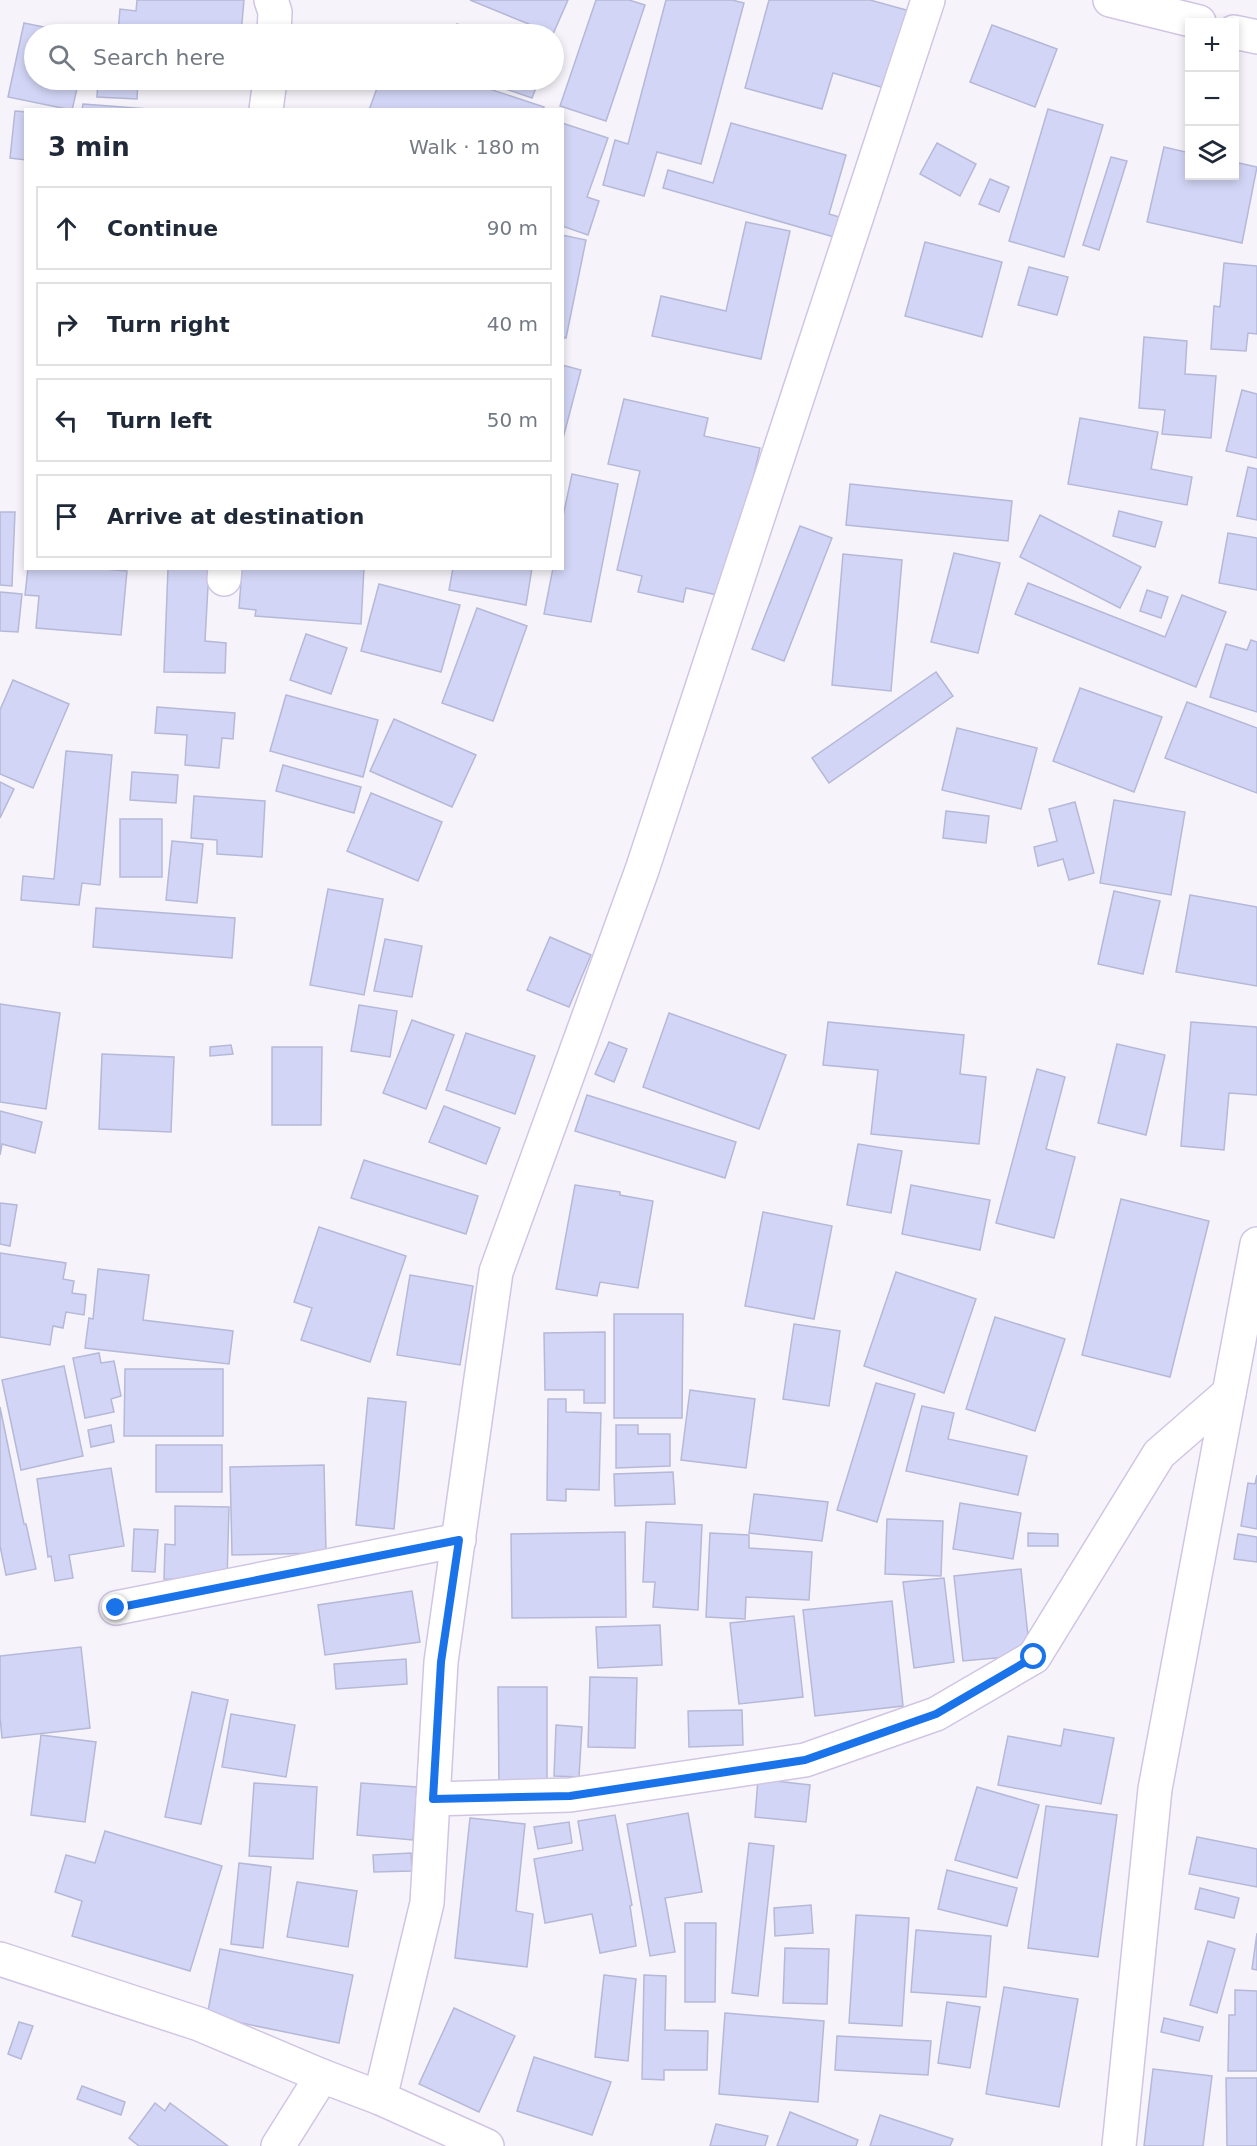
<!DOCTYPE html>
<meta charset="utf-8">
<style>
:root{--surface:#fff;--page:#f6f6f7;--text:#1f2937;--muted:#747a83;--line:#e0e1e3}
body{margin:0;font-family:"DejaVu Sans",sans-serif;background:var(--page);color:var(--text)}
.controls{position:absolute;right:18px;top:18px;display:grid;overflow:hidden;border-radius:0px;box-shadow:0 3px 9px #0003}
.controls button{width:54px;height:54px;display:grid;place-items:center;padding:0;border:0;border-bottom:2px solid var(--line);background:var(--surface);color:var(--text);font:30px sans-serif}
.stop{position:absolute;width:18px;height:18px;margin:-14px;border:4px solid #1a73e8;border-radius:50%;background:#fff}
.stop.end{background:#1a73e8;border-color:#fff;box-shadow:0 2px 6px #0008}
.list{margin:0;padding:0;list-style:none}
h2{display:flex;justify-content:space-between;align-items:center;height:78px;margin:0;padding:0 24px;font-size:26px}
h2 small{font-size:20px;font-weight:400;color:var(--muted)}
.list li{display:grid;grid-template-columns:39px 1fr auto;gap:18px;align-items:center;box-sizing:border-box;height:84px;margin:0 12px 12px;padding:0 12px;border:2px solid var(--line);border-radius:0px}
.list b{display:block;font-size:22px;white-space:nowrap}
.list em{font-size:20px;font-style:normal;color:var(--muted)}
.icon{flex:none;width:33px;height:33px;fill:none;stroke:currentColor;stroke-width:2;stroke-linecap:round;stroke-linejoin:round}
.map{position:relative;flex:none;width:1257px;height:2146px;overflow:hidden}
.search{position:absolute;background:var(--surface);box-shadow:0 3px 9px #0003;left:24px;top:24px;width:540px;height:66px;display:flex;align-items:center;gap:15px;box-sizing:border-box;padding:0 21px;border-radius:33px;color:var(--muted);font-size:22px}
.panel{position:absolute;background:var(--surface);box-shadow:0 3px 9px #0003;left:24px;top:108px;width:540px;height:462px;border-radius:0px}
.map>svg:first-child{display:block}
.building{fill:#d2d5f5;stroke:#b6b8d8;stroke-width:1.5}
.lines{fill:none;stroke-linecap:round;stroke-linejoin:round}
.minor-casing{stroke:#d1c5e4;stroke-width:36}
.minor{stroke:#fff;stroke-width:33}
.route{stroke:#1a73e8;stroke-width:8}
</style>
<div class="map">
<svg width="1257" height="2146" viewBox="0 0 1257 2146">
<rect width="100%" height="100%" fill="#f6f4fa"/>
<g class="building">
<path d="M137 0H244L241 34H118L120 9 136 11Z"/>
<path d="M470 0H568L553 34Z"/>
<path d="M596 0H629L645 5 606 121 560 106Z"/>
<path d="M666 0H732L744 3 701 164 657 152 644 196 603 185 615 140 628 144Z"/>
<path d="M769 0H870L910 11 888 89 833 73 822 109 745 88Z"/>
<path d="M24 23 78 34H34V80H79L72 110 8 97Z"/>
<path d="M457 24 487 34H453Z"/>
<path d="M992 25 1057 49 1035 107 970 82Z"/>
<path d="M98 80H138L137 99 97 97Z"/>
<path d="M380 80H462L544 107 543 110H369Z"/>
<path d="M480 80H539L532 98Z"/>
<path d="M83 104 162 110H82Z"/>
<path d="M1048 109 1103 125 1064 257 1009 241Z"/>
<path d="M15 111 26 112V160L10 158Z"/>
<path d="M562 123 608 138 587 197 599 201 588 235 562 226Z"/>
<path d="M731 123 846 155 829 214 853 221 848 241 663 188 668 170 713 183Z"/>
<path d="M937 143 976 164 960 196 920 174Z"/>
<path d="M1164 147 1190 153V176H1234V162L1257 167 1242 243 1147 222Z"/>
<path d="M1111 157 1127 161 1099 250 1083 245Z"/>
<path d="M990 179 1009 187 999 212 979 204Z"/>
<path d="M746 222 790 231 761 359 652 336 661 296 726 311Z"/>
<path d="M562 235 586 240 566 338 562 337Z"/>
<path d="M925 242 1002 262 982 337 905 316Z"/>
<path d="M1224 263 1257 266V334L1248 333 1246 351 1211 349 1214 306 1220 307Z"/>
<path d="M1029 267 1068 277 1057 315 1018 305Z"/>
<path d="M1144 337 1187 341 1185 374 1216 376 1211 438 1162 434 1165 410 1139 408Z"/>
<path d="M562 365 581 370 562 442Z"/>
<path d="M1242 390 1257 394V458L1226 451Z"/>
<path d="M624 399 708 418 704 436 760 448 726 597 686 588 683 602 638 592 642 576 617 570 640 471 608 464Z"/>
<path d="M1080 418 1158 432 1151 469 1192 477 1187 505 1068 484Z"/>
<path d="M1248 467 1257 469V520L1237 516Z"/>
<path d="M572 474 618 484 591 622 544 614 553 568H562V521Z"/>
<path d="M850 484 1012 501 1008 541 846 525Z"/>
<path d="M1119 511 1162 522 1155 547 1113 536Z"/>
<path d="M0 512H15L12 586 0 585Z"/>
<path d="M1040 515 1141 567 1120 608 1020 557Z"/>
<path d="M800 526 832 538 784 661 752 649Z"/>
<path d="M1228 533 1257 538V590L1219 583Z"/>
<path d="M954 553 1000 563 978 653 931 642Z"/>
<path d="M843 554 902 560 891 691 832 685Z"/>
<path d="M28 568H93L127 571 121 635 36 628 39 596 25 595Z"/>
<path d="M168 568H209L205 641 226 643 225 673 164 672Z"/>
<path d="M242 568H364L361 624 255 616 256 610 239 608Z"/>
<path d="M453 568H532L526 605 449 590Z"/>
<path d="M1028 583 1165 637 1182 595 1226 612 1196 687 1015 614Z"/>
<path d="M379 584 460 605 441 672 361 651Z"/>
<path d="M1147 590 1168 597 1161 618 1140 611Z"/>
<path d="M0 592 22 594 18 632 0 631Z"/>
<path d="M477 608 527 626 493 721 442 703Z"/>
<path d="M306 634 347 648 331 694 290 680Z"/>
<path d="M1251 640 1257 642V712L1210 697 1226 644 1247 650Z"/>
<path d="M936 672 953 696 829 783 812 758Z"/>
<path d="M13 680 69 704 33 788 0 774V710Z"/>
<path d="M1080 688 1162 717 1134 792 1053 761Z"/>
<path d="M286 695 378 720 363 777 270 751Z"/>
<path d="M1187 702 1257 728V793L1165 758Z"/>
<path d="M157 707 235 713 233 739 222 738 219 768 185 765 187 735 155 733Z"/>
<path d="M394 719 476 755 452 807 370 771Z"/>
<path d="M957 728 1037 748 1021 809 942 790Z"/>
<path d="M66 751 112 755 100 885 82 883 79 905 21 900 23 876 54 879Z"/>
<path d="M283 765 361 787 354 813 276 791Z"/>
<path d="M132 772 178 775 176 803 130 800Z"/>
<path d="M0 782 14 789 0 818Z"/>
<path d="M371 793 442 822 418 881 347 851Z"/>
<path d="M194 796 265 801 262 857 217 854V840L191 838Z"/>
<path d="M1114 800 1185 812 1171 895 1100 883Z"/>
<path d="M1075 802 1094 873 1069 880 1063 859 1038 866 1034 847 1057 841 1049 809Z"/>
<path d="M946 811 989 816 986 843 943 838Z"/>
<rect x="120" y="819" width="42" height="58"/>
<path d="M172 841 203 844 197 903 166 900Z"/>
<path d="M328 889 383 899 364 995 310 985Z"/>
<path d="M1114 891 1160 901 1143 974 1098 964Z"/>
<path d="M1190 895 1257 907V986L1176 972Z"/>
<path d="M96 908 235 918 232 958 93 947Z"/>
<path d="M550 937 591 955 569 1007 527 990Z"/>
<path d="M385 939 422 946 412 997 374 991Z"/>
<path d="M0 1004 60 1013 46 1109 0 1102Z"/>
<path d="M359 1005 397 1011 390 1057 351 1051Z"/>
<path d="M669 1013 786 1055 759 1129 643 1087Z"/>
<path d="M412 1020 454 1035 426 1109 383 1093Z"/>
<path d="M828 1022 964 1035 960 1074 986 1077 979 1144 871 1134 878 1070 823 1065Z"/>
<path d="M1191 1022 1257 1027V1095L1229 1093 1224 1150 1181 1146Z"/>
<path d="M466 1033 535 1056 515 1114 446 1090Z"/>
<path d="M609 1042 627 1049 614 1082 595 1074Z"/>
<path d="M1117 1044 1165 1055 1146 1135 1098 1123Z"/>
<path d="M231 1045 233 1054 210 1056V1047Z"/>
<path d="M272 1047H322L321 1125H272Z"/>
<path d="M102 1054 174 1057 171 1132 99 1129Z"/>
<path d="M1037 1069 1065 1077 1046 1149 1075 1157 1054 1238 996 1223Z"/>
<path d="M587 1095 736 1142 725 1178 575 1131Z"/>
<path d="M444 1106 500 1128 486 1164 429 1142Z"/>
<path d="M0 1111 42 1122 35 1153 2 1144 0 1155Z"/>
<path d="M858 1144 902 1151 891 1213 847 1205Z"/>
<path d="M364 1160 478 1196 466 1234 351 1198Z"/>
<path d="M575 1185 620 1192V1195L653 1201 638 1288 600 1282 597 1296 556 1289Z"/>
<path d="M911 1185 990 1200 980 1250 902 1234Z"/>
<path d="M1121 1199 1209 1221 1170 1377 1082 1355Z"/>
<path d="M0 1203 17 1205 10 1246 0 1244Z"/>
<path d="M763 1212 832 1226 814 1319 745 1306Z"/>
<path d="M319 1227 406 1256 370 1362 301 1340 312 1308 294 1302Z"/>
<path d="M0 1253 66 1263 63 1279 74 1281 72 1293 86 1295 84 1315 66 1312 63 1328 53 1326 50 1345 0 1337Z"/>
<path d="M98 1269 149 1275 143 1320 233 1331 229 1364 85 1348 89 1318 93 1319Z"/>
<path d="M896 1272 976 1299 944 1393 864 1366Z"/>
<path d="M410 1275 473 1286 460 1365 397 1355Z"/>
<path d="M614 1314H683L682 1418H614Z"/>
<path d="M995 1317 1065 1339 1035 1431 966 1409Z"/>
<path d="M794 1324 840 1331 829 1406 783 1399Z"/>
<path d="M605 1332V1403H584V1390H545L544 1333Z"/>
<path d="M99 1353 101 1363 114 1361 121 1396 111 1399 114 1412 85 1418 73 1358Z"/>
<path d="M64 1366 83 1456 21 1470 2 1380Z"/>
<path d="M125 1369H223V1436H124Z"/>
<path d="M876 1383 915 1394 877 1522 837 1510Z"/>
<path d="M690 1390 755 1399 746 1468 681 1460Z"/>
<path d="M368 1398 406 1402 394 1529 356 1525Z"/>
<path d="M548 1399H566V1412L601 1413 599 1490 566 1489V1501L547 1500Z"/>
<path d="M922 1406 954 1413 948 1439 1027 1456 1018 1495 906 1471Z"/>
<path d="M0 1407 24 1524H26L36 1569 6 1575 0 1546Z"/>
<path d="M111 1425 114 1442 91 1447 88 1430Z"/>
<path d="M616 1425H638V1434H670V1466L616 1468Z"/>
<rect x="156" y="1445" width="66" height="47"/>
<path d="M324 1465 326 1553 232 1555 230 1467Z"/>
<path d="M111 1468 124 1546 69 1555 73 1578 55 1581 51 1556 48 1557 37 1479Z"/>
<path d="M673 1472 675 1504 615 1506 614 1474Z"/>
<path d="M1257 1475V1529L1241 1526 1248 1483 1255 1484Z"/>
<path d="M754 1494 828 1502 822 1541 749 1533Z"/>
<path d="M960 1503 1021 1513 1013 1559 953 1549Z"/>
<path d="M175 1506 229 1507 227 1581 164 1579 165 1544 175 1545Z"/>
<path d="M887 1519 943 1521 941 1576 885 1574Z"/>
<path d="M646 1522 702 1525 698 1610 653 1607 655 1582H643Z"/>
<path d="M134 1529 158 1530 155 1572 132 1571Z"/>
<path d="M625 1532 626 1617 512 1618 511 1534Z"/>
<path d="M710 1533 749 1535V1548L812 1552 809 1600 746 1597 745 1619 706 1617Z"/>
<path d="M1028 1533 1058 1534V1546H1028Z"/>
<path d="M1238 1534 1257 1537V1562L1234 1559Z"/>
<path d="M1021 1569 1030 1655 963 1661 954 1576Z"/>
<path d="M944 1578 954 1662 914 1668 903 1582Z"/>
<path d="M412 1591 420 1642 325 1655 318 1605Z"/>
<path d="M892 1601 903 1706 815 1716 803 1610Z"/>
<path d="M794 1616 803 1697 739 1704 730 1623Z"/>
<path d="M660 1625 662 1665 598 1668 596 1627Z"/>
<path d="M81 1647 90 1728 2 1738 0 1717V1656Z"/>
<path d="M406 1659 407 1684 336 1689 334 1664Z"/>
<path d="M590 1677 637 1678 635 1748 588 1747Z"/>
<path d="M498 1687H547V1786H499Z"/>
<path d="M192 1692 228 1700 201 1824 165 1817Z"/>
<path d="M742 1710 743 1745 689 1747 688 1711Z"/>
<path d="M231 1714 295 1725 286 1777 222 1767Z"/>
<path d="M556 1725 582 1727 579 1777 554 1776Z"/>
<path d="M1064 1729 1114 1738 1101 1804 998 1785 1008 1736 1061 1746Z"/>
<path d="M41 1735 96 1742 85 1822 31 1815Z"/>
<path d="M758 1779 810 1785 806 1822 755 1817Z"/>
<path d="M254 1783 317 1787 313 1859 249 1856Z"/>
<path d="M361 1783 417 1787 413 1840 357 1835Z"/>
<path d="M977 1787 1039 1805 1017 1878 955 1860Z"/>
<path d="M1046 1806 1117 1815 1098 1957 1028 1948Z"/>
<path d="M688 1813 702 1892 665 1898 675 1952 650 1956 627 1824Z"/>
<path d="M615 1815 632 1905 630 1906 636 1946 600 1953 592 1914 545 1923 534 1859 583 1850 578 1821Z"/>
<path d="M470 1818 525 1824 516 1911 533 1914 527 1967 455 1958Z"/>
<path d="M569 1822 572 1843 538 1849 534 1827Z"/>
<path d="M105 1831 222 1866 190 1971 72 1936 82 1901 55 1892 66 1855 95 1863Z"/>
<path d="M1197 1837 1257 1849V1887L1189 1874Z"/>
<path d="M749 1843 774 1846 758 1996 732 1993Z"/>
<path d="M411 1853 412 1871 374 1872 373 1855Z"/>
<path d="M239 1863 271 1867 263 1948 231 1944Z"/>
<path d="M947 1870 1017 1888 1007 1926 938 1909Z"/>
<path d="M297 1882 357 1891 348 1947 287 1937Z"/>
<path d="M1200 1888 1239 1898 1234 1918 1195 1909Z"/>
<path d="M811 1905 813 1933 775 1936 774 1908Z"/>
<path d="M856 1915 909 1918 902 2026 849 2023Z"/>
<path d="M685 1923H716L715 2002H685Z"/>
<path d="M916 1930 991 1936 986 1997 911 1992Z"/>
<path d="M1257 1933V1970L1252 1969Z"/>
<path d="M1208 1941 1235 1949 1217 2013 1190 2005Z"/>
<path d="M785 1948 829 1949 827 2004 783 2003Z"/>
<path d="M220 1949 353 1975 339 2043 207 2016Z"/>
<path d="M604 1975 636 1979 628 2061 595 2057Z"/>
<path d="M644 1975 666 1976 665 2030 708 2031 707 2070H664V2080L642 2079Z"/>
<path d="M1004 1987 1078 1999 1059 2107 986 2094Z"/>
<path d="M1235 1990 1257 1991V2071H1228L1229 2015H1235Z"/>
<path d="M947 2002 980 2007 970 2068 938 2063Z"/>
<path d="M454 2008 515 2036 479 2112 419 2084Z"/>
<path d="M725 2013 824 2021 818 2102 719 2094Z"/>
<path d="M1164 2018 1203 2027 1199 2041 1161 2032Z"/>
<path d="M19 2022 33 2026 21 2059 8 2054Z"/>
<path d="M837 2036 931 2041 928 2075 835 2070Z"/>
<path d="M534 2057 611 2082 592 2135 517 2111Z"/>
<path d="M1153 2069 1212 2076 1203 2146H1144Z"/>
<path d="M1226 2078H1257V2146H1227Z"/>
<path d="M82 2086 125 2102 121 2115 77 2099Z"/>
<path d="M155 2103 165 2111 170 2103 228 2146H139L129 2138Z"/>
<path d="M790 2112 858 2140 856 2146H777Z"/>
<path d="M880 2115 953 2139 950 2146H870Z"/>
<path d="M716 2124 768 2136 765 2146H710Z"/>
</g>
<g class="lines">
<defs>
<g id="minor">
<path d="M271 0 275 12 274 34"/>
<path d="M1110 0 1199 22"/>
<path d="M1234 32 1257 37"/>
<path d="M266 110 270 80"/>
<path d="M224 579 225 568"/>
<path d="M116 1608 459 1540"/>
<path d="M433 1799 570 1795 805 1760 936 1714 1034 1657 1159 1454 1229 1393"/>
<path d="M0 1959 199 2024 322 2076 380 2098 487 2146"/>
<path d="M380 2098 427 1903 441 1662 496 1272 642 870 928 0"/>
<path d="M278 2146 322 2076"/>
<path d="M1119 2146 1155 1789 1257 1244"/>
</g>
</defs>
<use href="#minor" class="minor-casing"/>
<use href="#minor" class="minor"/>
</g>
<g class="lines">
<path class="route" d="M116 1608 459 1540 441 1662 433 1799 570 1796 805 1760 936 1714 1034 1657"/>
</g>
</svg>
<div class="controls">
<button>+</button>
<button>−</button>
<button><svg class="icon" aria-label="layers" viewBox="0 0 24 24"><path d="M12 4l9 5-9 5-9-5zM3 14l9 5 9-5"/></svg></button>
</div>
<div class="stop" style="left:1034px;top:1657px"></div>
<div class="stop end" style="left:116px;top:1608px"></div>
<div class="search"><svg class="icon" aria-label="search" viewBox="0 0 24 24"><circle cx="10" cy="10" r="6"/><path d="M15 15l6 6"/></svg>Search here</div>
<section class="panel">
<h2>3 min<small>Walk · 180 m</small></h2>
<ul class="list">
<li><svg class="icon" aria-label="ahead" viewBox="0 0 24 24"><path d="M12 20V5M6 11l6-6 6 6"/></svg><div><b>Continue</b></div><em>90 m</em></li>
<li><svg class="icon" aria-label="right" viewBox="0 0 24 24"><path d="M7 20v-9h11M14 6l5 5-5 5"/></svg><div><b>Turn right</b></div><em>40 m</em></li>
<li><svg class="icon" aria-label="left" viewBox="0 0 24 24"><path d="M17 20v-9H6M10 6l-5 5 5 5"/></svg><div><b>Turn left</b></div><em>50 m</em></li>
<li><svg class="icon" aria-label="arrive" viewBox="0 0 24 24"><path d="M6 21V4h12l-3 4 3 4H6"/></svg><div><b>Arrive at destination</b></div></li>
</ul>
</section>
</div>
